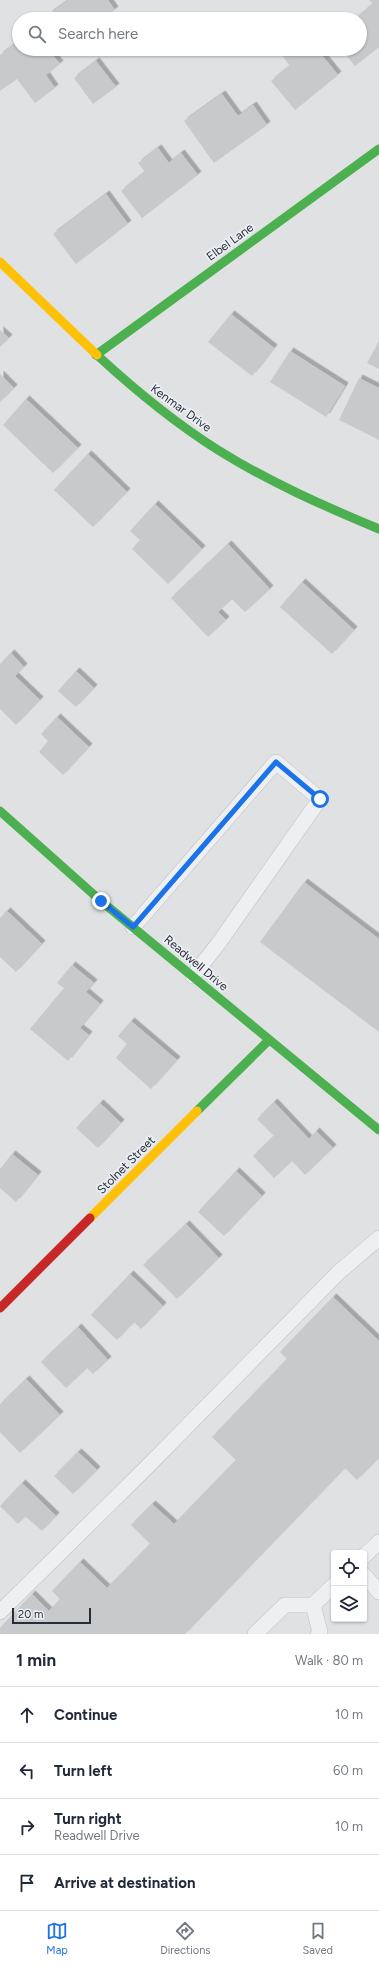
<!DOCTYPE html>
<meta charset="utf-8">
<style>
:root{--surface:#fff;--page:#f2f2f3;--text:#1f2937;--muted:#747a83;--line:#e0e1e3;--accent:#1a73e8}
body{margin:0;font-family:Figtree,sans-serif;background:var(--page);color:var(--text)}
.controls{position:absolute;right:12px;bottom:12px;display:grid;overflow:hidden;border-radius:4px;box-shadow:0 1px 3px #0004}
.controls button{width:36px;height:36px;display:grid;place-items:center;padding:0;border:0;border-bottom:1px solid var(--line);background:var(--surface);color:var(--text);font:20px sans-serif}
.scale{position:absolute;left:12px;bottom:10px;width:79px;box-sizing:border-box;padding-left:4px;border:2px solid #272e3b;border-top:0;font-size:11px;line-height:14px;white-space:nowrap;color:#272e3b;-webkit-text-stroke:3px #eceff3;paint-order:stroke}
.stop{position:absolute;width:12px;height:12px;margin:-9px;border:3px solid #1a73e8;border-radius:50%;background:#fff}
.stop.end{background:#1a73e8;border-color:#fff;box-shadow:0 1px 4px #0008}
.list{margin:0;padding:0;list-style:none}
h2{display:flex;justify-content:space-between;align-items:center;height:52px;margin:0;padding:0 16px;font-size:17px}
h2 small{font-size:13px;font-weight:400;color:var(--muted)}
.list li{display:grid;grid-template-columns:26px 1fr auto;gap:12px;align-items:center;box-sizing:border-box;height:56px;padding:0 16px;border-top:1px solid var(--line)}
.list b{display:block;font-size:15px;white-space:nowrap}
.list p{margin:0;font-size:13px;white-space:nowrap;color:var(--muted)}
.list em{font-size:13px;font-style:normal;color:var(--muted)}
.icon{flex:none;width:22px;height:22px;fill:none;stroke:currentColor;stroke-width:2;stroke-linecap:round;stroke-linejoin:round}
.map{position:relative;flex:none;width:379px;height:1634px;overflow:hidden}
.search{position:absolute;background:var(--surface);box-shadow:0 1px 3px #0004;left:12px;right:12px;top:12px;height:44px;display:flex;align-items:center;gap:10px;box-sizing:border-box;padding:0 14px;border-radius:22px;color:var(--muted);font-size:15px}
.sheet{height:276px;background:var(--surface)}
nav{display:flex;justify-content:space-around;align-items:center;box-sizing:border-box;height:56px;border-top:1px solid var(--line);background:var(--surface);font-size:11px;color:var(--muted)}
nav a{display:grid;justify-items:center;gap:2px}
nav .on{color:var(--accent)}
.map>svg:first-child{display:block}
.building{fill:#c7c9cb;filter:url(#shadow)}
.lines{fill:none;stroke-linecap:round;stroke-linejoin:round}
.lane-casing{stroke:#bdbfc1;stroke-width:16}
.lane{stroke:#eeeff0;stroke-width:15}
.fast{stroke:#4caf50;stroke-width:9}
.slow{stroke:#ffc107;stroke-width:9}
.jam{stroke:#c62828;stroke-width:9}
.route{stroke:#1a73e8;stroke-width:5}
.labels{text-anchor:middle;dominant-baseline:central;stroke-width:3.5;stroke-linejoin:round;paint-order:stroke}
.street-label{font-size:12px;fill:#272e3b;stroke:#eceff3}
</style>
<div class="map">
<svg width="379" height="1634" viewBox="0 0 379 1634">
<defs>
<filter id="shadow"><feDropShadow dx="3.5" dy="-3.5" stdDeviation="0" flood-color="#0004"/></filter>
</defs>
<rect width="100%" height="100%" fill="#dfe1e3"/>
<g class="building">
<path d="M69 0H108L115 10 105 17 106 19H53L49 14Z"/>
<path d="M369 0H379V47L355 66 341 49H360V19H355L373 4Z"/>
<path d="M19 41V49H48L60 64 46 75 55 88 35 103 17 79 0 91V55Z"/>
<path d="M98 49H110L102 54Z"/>
<path d="M286 49H317L338 75 295 110 271 81 290 66 281 54Z"/>
<path d="M96 61 116 87 93 104 74 78Z"/>
<path d="M222 94 238 116 253 105 267 125 214 163 184 121Z"/>
<path d="M158 148 169 163 181 153 198 175 142 218 121 191 145 172 138 163Z"/>
<path d="M106 194 128 224 76 264 53 234Z"/>
<path d="M231 314 274 348 252 376 208 342Z"/>
<path d="M0 330 9 338 0 347Z"/>
<path d="M379 341V369L367 363Z"/>
<path d="M290 351 345 386 326 417 270 382Z"/>
<path d="M0 374 14 388 0 402Z"/>
<path d="M359 378 379 388V440L339 420Z"/>
<path d="M26 399 78 448 53 473 3 425Z"/>
<path d="M88 454 127 492 93 527 54 490Z"/>
<path d="M155 504 202 549 168 584 132 549 140 540 130 531Z"/>
<path d="M228 544 270 589 245 612 232 599 218 612 226 620 208 637 171 598Z"/>
<path d="M302 582 354 630 332 654 280 607Z"/>
<path d="M11 653 24 667 15 676 40 700 16 725 0 709V664Z"/>
<path d="M76 671 94 688 76 707 58 691Z"/>
<path d="M57 717 89 747 63 775 39 752 48 741 41 734Z"/>
<path d="M304 882 379 939V1032L260 942Z"/>
<path d="M7 911 42 944 16 972 0 957V918Z"/>
<path d="M72 965 94 983 86 992 100 1004 80 1028 89 1035 68 1061 30 1029 64 988 57 983Z"/>
<path d="M131 1021 177 1060 151 1089 116 1058 127 1044 118 1036Z"/>
<path d="M274 1102 309 1139 316 1131 333 1148 305 1175 292 1161 274 1178 253 1156 274 1136 257 1119Z"/>
<path d="M100 1103 121 1123 98 1148 76 1128Z"/>
<path d="M12 1154 38 1175 16 1202 0 1188V1169Z"/>
<path d="M236 1171 262 1196 224 1236 198 1212Z"/>
<path d="M186 1224 219 1258 177 1299 143 1265Z"/>
<path d="M130 1274 163 1306 141 1329 134 1322 117 1340 91 1315Z"/>
<path d="M333 1297 379 1341V1458L357 1480 345 1468 185 1634H0V1628L32 1594 49 1611 60 1599 52 1591 80 1562 107 1588 150 1544 131 1525 152 1504 174 1524 236 1460 212 1437 287 1359 280 1352Z"/>
<path d="M78 1327 108 1360 93 1374 87 1368 66 1388 41 1362Z"/>
<path d="M26 1379 60 1415 20 1453 0 1432V1404Z"/>
<path d="M78 1452 97 1470 73 1494 54 1476Z"/>
<path d="M22 1483 56 1516 42 1531 25 1516 18 1524 0 1506Z"/>
</g>
<g class="lines">
<defs>
<g id="lane">
<path d="M133 927 276 762 320 799 218 944 193 976"/>
<path d="M364 1556 379 1542"/>
<path d="M364 1575 379 1592"/>
<path d="M313 1605 320 1632 318 1634"/>
<path d="M0 1612 147 1467 339 1272 379 1238"/>
<path d="M255 1634 285 1605H313L334 1585"/>
</g>
</defs>
<use href="#lane" class="lane-casing"/>
<use href="#lane" class="lane"/>
<g class="fast">
<path d="M96 355 379 149"/>
<path d="M97 355C135 390 175 423 218 450 269 482 324 506 379 529"/>
<path d="M0 811 101 901 379 1130"/>
<path d="M197 1111 269 1040"/>
</g>
<g class="slow">
<path d="M0 262 97 355"/>
<path d="M90 1218 197 1111"/>
</g>
<path class="jam" d="M0 1308 90 1218"/>
</g>
<g class="lines">
<path class="route" d="M101 901 133 927 276 762 320 799"/>
</g>
<g class="labels">
<g class="street-label">
<text transform="translate(230 242) rotate(-36)">Elbel Lane</text>
<text transform="translate(181 408) rotate(36)">Kenmar Drive</text>
<text transform="translate(196 963) rotate(40)">Readwell Drive</text>
<text transform="translate(126 1165) rotate(-45)">Stolnet Street</text>
</g>
</g>
</svg>
<div class="controls">
<button><svg class="icon" aria-label="locate" viewBox="0 0 24 24"><circle cx="12" cy="12" r="6"/><path d="M12 2v4M12 18v4M2 12h4M18 12h4"/></svg></button>
<button><svg class="icon" aria-label="layers" viewBox="0 0 24 24"><path d="M12 4l9 5-9 5-9-5zM3 14l9 5 9-5"/></svg></button>
</div>
<div class="scale">20 m</div>
<div class="stop" style="left:320px;top:799px"></div>
<div class="stop end" style="left:101px;top:901px"></div>
<div class="search"><svg class="icon" aria-label="search" viewBox="0 0 24 24"><circle cx="10" cy="10" r="6"/><path d="M15 15l6 6"/></svg>Search here</div>
</div>
<section class="sheet">
<h2>1 min<small>Walk · 80 m</small></h2>
<ul class="list">
<li><svg class="icon" aria-label="ahead" viewBox="0 0 24 24"><path d="M12 20V5M6 11l6-6 6 6"/></svg><div><b>Continue</b></div><em>10 m</em></li>
<li><svg class="icon" aria-label="left" viewBox="0 0 24 24"><path d="M17 20v-9H6M10 6l-5 5 5 5"/></svg><div><b>Turn left</b></div><em>60 m</em></li>
<li><svg class="icon" aria-label="right" viewBox="0 0 24 24"><path d="M7 20v-9h11M14 6l5 5-5 5"/></svg><div><b>Turn right</b><p>Readwell Drive</p></div><em>10 m</em></li>
<li><svg class="icon" aria-label="arrive" viewBox="0 0 24 24"><path d="M6 21V4h12l-3 4 3 4H6"/></svg><div><b>Arrive at destination</b></div></li>
</ul>
</section>
<nav>
<a class="on"><svg class="icon" aria-label="map" viewBox="0 0 24 24"><path d="M3 6l6-2 6 2 6-2v14l-6 2-6-2-6 2zM9 4v14M15 6v14"/></svg>Map</a>
<a><svg class="icon" aria-label="directions" viewBox="0 0 24 24"><path d="M12 3l9 9-9 9-9-9zM9 14v-3h6M13 9l2 2-2 2"/></svg>Directions</a>
<a><svg class="icon" aria-label="saved" viewBox="0 0 24 24"><path d="M7 4h10v16l-5-4-5 4z"/></svg>Saved</a>
</nav>
